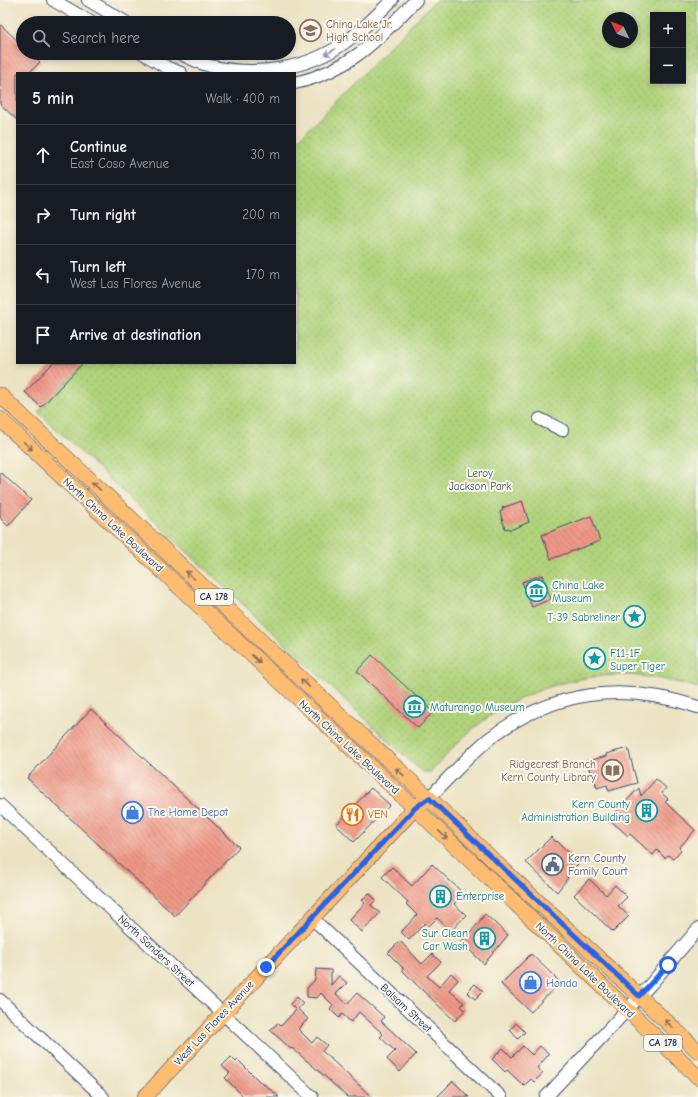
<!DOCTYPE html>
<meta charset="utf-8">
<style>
:root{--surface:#171b24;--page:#20242c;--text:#f1f3f6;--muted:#9ea1a6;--line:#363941}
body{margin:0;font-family:"Comic Neue",sans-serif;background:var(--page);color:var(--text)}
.controls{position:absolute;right:12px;top:12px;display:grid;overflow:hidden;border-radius:0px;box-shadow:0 2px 6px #0003}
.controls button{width:36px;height:36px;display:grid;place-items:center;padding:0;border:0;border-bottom:1px solid var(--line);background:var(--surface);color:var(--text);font:20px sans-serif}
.compass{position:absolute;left:602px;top:12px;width:36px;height:36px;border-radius:50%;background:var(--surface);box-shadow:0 2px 6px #0003;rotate:313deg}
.stop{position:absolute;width:12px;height:12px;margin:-9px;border:3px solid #2563eb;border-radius:50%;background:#fff}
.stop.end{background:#2563eb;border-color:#fff;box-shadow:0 1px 4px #0008}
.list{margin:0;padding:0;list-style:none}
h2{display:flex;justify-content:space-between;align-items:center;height:52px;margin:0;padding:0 16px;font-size:17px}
h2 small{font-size:13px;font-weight:400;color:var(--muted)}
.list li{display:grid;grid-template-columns:26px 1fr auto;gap:12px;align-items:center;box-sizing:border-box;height:60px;padding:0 16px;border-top:1px solid var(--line)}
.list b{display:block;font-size:15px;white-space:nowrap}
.list p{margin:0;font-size:13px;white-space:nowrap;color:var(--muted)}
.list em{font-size:13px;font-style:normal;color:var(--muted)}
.icon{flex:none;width:22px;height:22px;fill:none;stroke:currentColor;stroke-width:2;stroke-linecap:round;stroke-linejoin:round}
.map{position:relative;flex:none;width:698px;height:1097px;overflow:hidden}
.search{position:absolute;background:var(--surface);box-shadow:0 2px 6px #0003;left:16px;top:16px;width:280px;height:44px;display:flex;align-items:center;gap:10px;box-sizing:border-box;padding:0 14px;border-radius:22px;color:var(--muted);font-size:15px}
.panel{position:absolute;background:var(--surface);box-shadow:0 2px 6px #0003;left:16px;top:72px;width:280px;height:292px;border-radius:0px}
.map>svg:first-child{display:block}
.park{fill:url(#park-dots);stroke:#66816d;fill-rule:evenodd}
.building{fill:url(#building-back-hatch)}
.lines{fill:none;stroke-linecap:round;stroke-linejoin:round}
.minor-casing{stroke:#3a4a6d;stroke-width:14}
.major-casing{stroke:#3a4a6d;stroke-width:16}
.minor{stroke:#fff;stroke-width:12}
.major{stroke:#febc70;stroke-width:15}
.oneway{stroke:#8d97ae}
.oneway2{stroke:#816e66}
.route{stroke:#2563eb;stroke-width:5}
.labels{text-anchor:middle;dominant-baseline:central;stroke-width:4;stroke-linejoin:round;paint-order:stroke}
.shield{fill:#fbf7ec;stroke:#5e6b89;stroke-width:1}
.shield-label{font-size:10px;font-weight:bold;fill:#1b2f5e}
.education-label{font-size:11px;fill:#785e54;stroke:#fbf7ec;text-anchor:start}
.park-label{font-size:11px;fill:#405866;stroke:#fbf7ec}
.street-label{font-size:11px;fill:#1b2f5e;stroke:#fbf7ec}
.culture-label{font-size:11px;fill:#0d838f;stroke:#fbf7ec;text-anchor:start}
.shop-label{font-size:11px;fill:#366cbe;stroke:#fbf7ec;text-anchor:start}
.food-label{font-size:11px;fill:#c56008;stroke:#fbf7ec;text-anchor:start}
.service-label{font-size:11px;fill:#4e5e75;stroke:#fbf7ec;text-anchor:start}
</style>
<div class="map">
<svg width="698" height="1097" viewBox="0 0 698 1097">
<defs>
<pattern id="park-dots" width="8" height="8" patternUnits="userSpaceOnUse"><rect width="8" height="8" fill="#b0d37c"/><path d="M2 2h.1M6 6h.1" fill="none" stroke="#97b56e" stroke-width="1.8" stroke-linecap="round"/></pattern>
<pattern id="building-back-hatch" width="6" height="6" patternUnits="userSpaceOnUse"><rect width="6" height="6" fill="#ef9886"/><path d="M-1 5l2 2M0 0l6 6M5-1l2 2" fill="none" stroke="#c17c71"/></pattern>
</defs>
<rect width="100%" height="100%" fill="#fbf7ec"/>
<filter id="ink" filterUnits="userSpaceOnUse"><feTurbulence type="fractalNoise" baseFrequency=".025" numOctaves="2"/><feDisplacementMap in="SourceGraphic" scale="8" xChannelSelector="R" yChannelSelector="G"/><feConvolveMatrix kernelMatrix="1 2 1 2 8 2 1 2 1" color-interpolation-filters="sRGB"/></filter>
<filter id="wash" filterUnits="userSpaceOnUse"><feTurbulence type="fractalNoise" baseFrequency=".012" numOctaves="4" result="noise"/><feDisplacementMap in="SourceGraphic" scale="16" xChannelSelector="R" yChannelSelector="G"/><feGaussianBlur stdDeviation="0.9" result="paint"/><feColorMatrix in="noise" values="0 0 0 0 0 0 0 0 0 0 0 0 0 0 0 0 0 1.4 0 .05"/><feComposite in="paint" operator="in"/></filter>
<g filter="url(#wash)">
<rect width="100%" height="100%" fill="#ece3c3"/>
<path class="park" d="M436 0H698V688C675 681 651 676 626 675 569 674 509 696 467 734 454 746 443 759 431 772H422L38 412 84 363H295V143ZM653 15H683V81H653ZM608 18H632V42H608Z"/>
<g id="blocks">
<g class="building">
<path d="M0 24 23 46V53H30L40 62 29 73H17V120L0 104Z"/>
<path d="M53 363H83L41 407 25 392Z"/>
<path d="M0 472 31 500 8 526 0 518Z"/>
<path d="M522 501 529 522 510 530 509 528 505 529 500 512 503 510 502 508Z"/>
<path d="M591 516 600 541 551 559 542 535Z"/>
<path d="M542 575 551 599 532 607 522 582Z"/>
<path d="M372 655 433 712 418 728 357 671Z"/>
<path d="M91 709 239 847 175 916 27 778Z"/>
<path d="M628 748 637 783 609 791 607 785 597 788 594 779 592 780 587 761 607 756 606 754Z"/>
<path d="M656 779 666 788 662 793 668 799 665 802 695 830 679 848 681 850 673 859 668 855 665 858 657 850 653 855 630 834 628 836 609 819 639 788 641 796Z"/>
<path d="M371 788 390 805 354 842 336 825Z"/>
<path d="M551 837 556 842 557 841 579 863 566 876 568 878 557 892 526 862Z"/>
<path d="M432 864 464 894 454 904 466 915 451 931 437 918 429 926 425 923 409 940 401 932 417 915 406 904 408 902 382 877 392 867 412 886Z"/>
<path d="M589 879 606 895 615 885 627 897 618 906 629 916 613 932 574 895Z"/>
<path d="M369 893 376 900 371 905 380 913 362 932 349 920 365 903 362 900Z"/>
<path d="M485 914 508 935 484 964 461 942 472 931Z"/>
<path d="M400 941 422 964 432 954 441 962 427 976 439 987 451 973 458 980 449 990 464 1003 461 1006 465 1010 455 1021 421 989 402 970 403 968 388 953Z"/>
<path d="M531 954 560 982 531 1012 501 984Z"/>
<path d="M316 969 331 970V985L339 976 347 983 336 994 347 1004 357 993 384 1017 381 1021 416 1054 400 1072 387 1059 395 1051 380 1037 383 1034 359 1012 351 1022 342 1014 339 1018 330 1009 333 1005 321 993 317 998 307 997V988L315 980Z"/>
<path d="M475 984 483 991 475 999 467 992Z"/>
<path d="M297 997 303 1003 298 1009 308 1019 298 1029 312 1043 317 1037 327 1045 322 1051 372 1097H347L329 1080 292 1048 291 1049 270 1030 278 1023 281 1026 296 1010 290 1004Z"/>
<path d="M516 1023 525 1032 518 1039 510 1030Z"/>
<path d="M523 1046 532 1055 540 1046 549 1054 537 1068 543 1073 534 1082 531 1079 524 1086 507 1070 505 1072 492 1059 503 1048 512 1057Z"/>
<path d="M231 1057 236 1062 238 1060 263 1085 264 1084 279 1097H244L225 1078 230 1073 222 1066Z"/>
<path d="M453 1081 469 1097H437Z"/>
</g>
</g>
</g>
<g filter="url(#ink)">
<use href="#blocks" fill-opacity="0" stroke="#3a4a6d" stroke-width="1"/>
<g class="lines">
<defs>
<g id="minor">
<path d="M53 0 92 23"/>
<path d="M88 0 127 23"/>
<path d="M143 53 166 67 181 73"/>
<path d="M179 53C189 58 199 63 210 66 254 77 306 70 344 43 362 31 377 15 392 0"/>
<path d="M295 83C351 70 378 39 416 0"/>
<path d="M540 419 562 430"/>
<path d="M429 798C449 778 468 756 490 738 553 690 624 682 698 707"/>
<path d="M0 805 312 1097"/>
<path d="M312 918 501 1097"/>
<path d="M0 1000 103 1097"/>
<path d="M546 1097 650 985 698 929"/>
</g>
<g id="major">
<path d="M0 395 264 644 429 798 492 859 698 1051"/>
<path d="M0 419 415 808 698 1077"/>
<path d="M145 1097 402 822 415 808 423 802"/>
</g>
</defs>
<use href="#minor" class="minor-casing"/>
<use href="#major" class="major-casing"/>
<use href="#minor" class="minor"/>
<use href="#major" class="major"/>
</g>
<defs><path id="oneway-shaft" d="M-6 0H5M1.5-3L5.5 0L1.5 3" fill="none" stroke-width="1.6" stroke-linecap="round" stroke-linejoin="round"/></defs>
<use class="oneway" href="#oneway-shaft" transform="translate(330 52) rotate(150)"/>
<g class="oneway2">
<use href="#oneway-shaft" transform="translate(28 446) rotate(43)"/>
<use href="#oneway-shaft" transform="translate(96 486) rotate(-137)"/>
<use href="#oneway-shaft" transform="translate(190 575) rotate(-137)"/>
<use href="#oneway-shaft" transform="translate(256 659) rotate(43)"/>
<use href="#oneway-shaft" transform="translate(305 683) rotate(-137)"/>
<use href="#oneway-shaft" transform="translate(400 772) rotate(-137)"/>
<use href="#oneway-shaft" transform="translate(443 835) rotate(44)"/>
<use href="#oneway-shaft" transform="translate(669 1024) rotate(-137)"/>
</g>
</g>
<g class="lines" filter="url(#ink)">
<path class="route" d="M266 967 415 808 429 798 639 996 668 965"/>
</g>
<defs>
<symbol id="school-ring" viewBox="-11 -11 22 22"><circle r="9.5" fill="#fbf7ec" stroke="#8d6e63" stroke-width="1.5"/><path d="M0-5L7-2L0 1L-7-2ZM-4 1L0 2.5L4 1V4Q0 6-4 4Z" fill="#8d6e63"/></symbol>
<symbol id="museum-ring" viewBox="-11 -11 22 22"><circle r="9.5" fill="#fbf7ec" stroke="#0f9aa8" stroke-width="1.5"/><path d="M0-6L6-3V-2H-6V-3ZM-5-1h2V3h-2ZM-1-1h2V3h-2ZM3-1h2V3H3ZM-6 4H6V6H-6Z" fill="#0f9aa8"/></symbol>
<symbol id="sight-ring" viewBox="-11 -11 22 22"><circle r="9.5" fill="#fbf7ec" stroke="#0f9aa8" stroke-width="1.5"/><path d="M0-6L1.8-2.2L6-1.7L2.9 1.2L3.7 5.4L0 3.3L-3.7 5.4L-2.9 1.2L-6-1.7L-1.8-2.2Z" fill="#0f9aa8"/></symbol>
<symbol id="library-ring" viewBox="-11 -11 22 22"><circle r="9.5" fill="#fbf7ec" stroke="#8d6e63" stroke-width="1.5"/><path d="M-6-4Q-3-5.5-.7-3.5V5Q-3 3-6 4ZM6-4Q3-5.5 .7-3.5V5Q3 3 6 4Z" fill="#8d6e63"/></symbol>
<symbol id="building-ring" viewBox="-11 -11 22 22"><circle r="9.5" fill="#fbf7ec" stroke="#0f9aa8" stroke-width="1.5"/><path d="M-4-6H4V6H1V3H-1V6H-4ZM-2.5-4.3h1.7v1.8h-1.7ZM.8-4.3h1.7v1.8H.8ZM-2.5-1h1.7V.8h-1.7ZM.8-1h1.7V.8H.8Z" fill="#0f9aa8"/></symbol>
<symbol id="shop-ring" viewBox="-11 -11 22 22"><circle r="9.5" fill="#fbf7ec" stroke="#3f7fe0" stroke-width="1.5"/><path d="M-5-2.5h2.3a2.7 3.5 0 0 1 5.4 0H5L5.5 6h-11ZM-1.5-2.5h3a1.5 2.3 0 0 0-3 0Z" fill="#3f7fe0"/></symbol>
<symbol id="restaurant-ring" viewBox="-11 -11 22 22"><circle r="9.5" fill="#fbf7ec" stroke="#e8710a" stroke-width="1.5"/><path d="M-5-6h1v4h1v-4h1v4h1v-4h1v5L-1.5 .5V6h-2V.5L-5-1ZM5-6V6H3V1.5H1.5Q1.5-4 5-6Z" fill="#e8710a"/></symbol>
<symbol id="civic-ring" viewBox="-11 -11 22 22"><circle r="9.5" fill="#fbf7ec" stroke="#5c6f8a" stroke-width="1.5"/><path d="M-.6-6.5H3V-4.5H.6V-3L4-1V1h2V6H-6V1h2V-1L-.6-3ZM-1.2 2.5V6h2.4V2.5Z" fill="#5c6f8a"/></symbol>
</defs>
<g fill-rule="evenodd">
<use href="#school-ring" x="298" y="18" width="25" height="25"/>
<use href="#museum-ring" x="524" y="578" width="25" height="25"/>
<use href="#sight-ring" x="622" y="604" width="25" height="25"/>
<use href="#sight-ring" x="582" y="646" width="25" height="25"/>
<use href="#museum-ring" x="402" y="694" width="25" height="25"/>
<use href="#library-ring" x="600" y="758" width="25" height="25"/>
<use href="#building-ring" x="634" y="798" width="25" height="25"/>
<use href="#shop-ring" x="120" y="800" width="25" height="25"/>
<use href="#restaurant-ring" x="340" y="802" width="25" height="25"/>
<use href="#civic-ring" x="540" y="852" width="25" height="25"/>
<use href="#building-ring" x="428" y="884" width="25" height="25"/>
<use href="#building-ring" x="472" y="926" width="25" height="25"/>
<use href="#shop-ring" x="518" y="970" width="25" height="25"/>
</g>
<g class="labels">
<g class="shield">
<rect x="195" y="589" width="38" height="16" rx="3"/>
<rect x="644" y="1035" width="38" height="16" rx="3"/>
</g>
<g class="shield-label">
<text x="214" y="597">CA 178</text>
<text x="663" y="1043">CA 178</text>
</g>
<g class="education-label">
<text x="326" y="24">China Lake Jr.<tspan x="326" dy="13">High School</tspan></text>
<text x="596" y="764" text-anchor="end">Ridgecrest Branch<tspan x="596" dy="13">Kern County Library</tspan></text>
</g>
<g class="park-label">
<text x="480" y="473">Leroy<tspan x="480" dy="13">Jackson Park</tspan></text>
</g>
<g class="street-label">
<text transform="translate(113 525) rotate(43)">North China Lake Boulevard</text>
<text transform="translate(349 747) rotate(43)">North China Lake Boulevard</text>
<text transform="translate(156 951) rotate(43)">North Sanders Street</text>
<text transform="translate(585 970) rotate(44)">North China Lake Boulevard</text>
<text transform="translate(406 1008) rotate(43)">Balsam Street</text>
<text transform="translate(214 1023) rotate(-47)">West Las Flores Avenue</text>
</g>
<g class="culture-label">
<text x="552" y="585">China Lake<tspan x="552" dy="13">Museum</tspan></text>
<text x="620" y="617" text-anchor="end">T-39 Sabreliner</text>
<text x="610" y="653">F11-1F<tspan x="610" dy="13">Super Tiger</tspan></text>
<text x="430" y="707">Maturango Museum</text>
<text x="630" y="804" text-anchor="end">Kern County<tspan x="630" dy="13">Administration Building</tspan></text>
<text x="456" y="896">Enterprise</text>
<text x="468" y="933" text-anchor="end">Sur Clean<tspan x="468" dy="13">Car Wash</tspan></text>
</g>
<g class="shop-label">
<text x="148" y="812">The Home Depot</text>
<text x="546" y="983">Honda</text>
</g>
<g class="food-label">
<text x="368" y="814">VEN</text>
</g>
<g class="service-label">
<text x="568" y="858">Kern County<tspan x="568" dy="13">Family Court</tspan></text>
</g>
</g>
</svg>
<div class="controls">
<button>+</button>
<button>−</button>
</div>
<svg class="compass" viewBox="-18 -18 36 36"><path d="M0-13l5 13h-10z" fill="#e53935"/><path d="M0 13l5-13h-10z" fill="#9ea1a6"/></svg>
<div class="stop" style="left:668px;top:965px"></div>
<div class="stop end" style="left:266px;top:967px"></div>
<div class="search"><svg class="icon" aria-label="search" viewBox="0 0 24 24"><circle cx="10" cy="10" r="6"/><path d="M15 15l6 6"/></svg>Search here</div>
<section class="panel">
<h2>5 min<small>Walk · 400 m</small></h2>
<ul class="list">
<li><svg class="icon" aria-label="ahead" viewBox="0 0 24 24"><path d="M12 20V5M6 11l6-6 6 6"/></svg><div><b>Continue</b><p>East Coso Avenue</p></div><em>30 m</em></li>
<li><svg class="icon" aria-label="right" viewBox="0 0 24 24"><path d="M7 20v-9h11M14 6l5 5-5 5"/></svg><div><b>Turn right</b></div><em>200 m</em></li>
<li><svg class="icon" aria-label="left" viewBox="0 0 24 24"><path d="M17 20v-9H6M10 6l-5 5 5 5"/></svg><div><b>Turn left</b><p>West Las Flores Avenue</p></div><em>170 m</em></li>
<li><svg class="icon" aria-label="arrive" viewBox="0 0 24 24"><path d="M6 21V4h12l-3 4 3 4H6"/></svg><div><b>Arrive at destination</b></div></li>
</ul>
</section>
</div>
